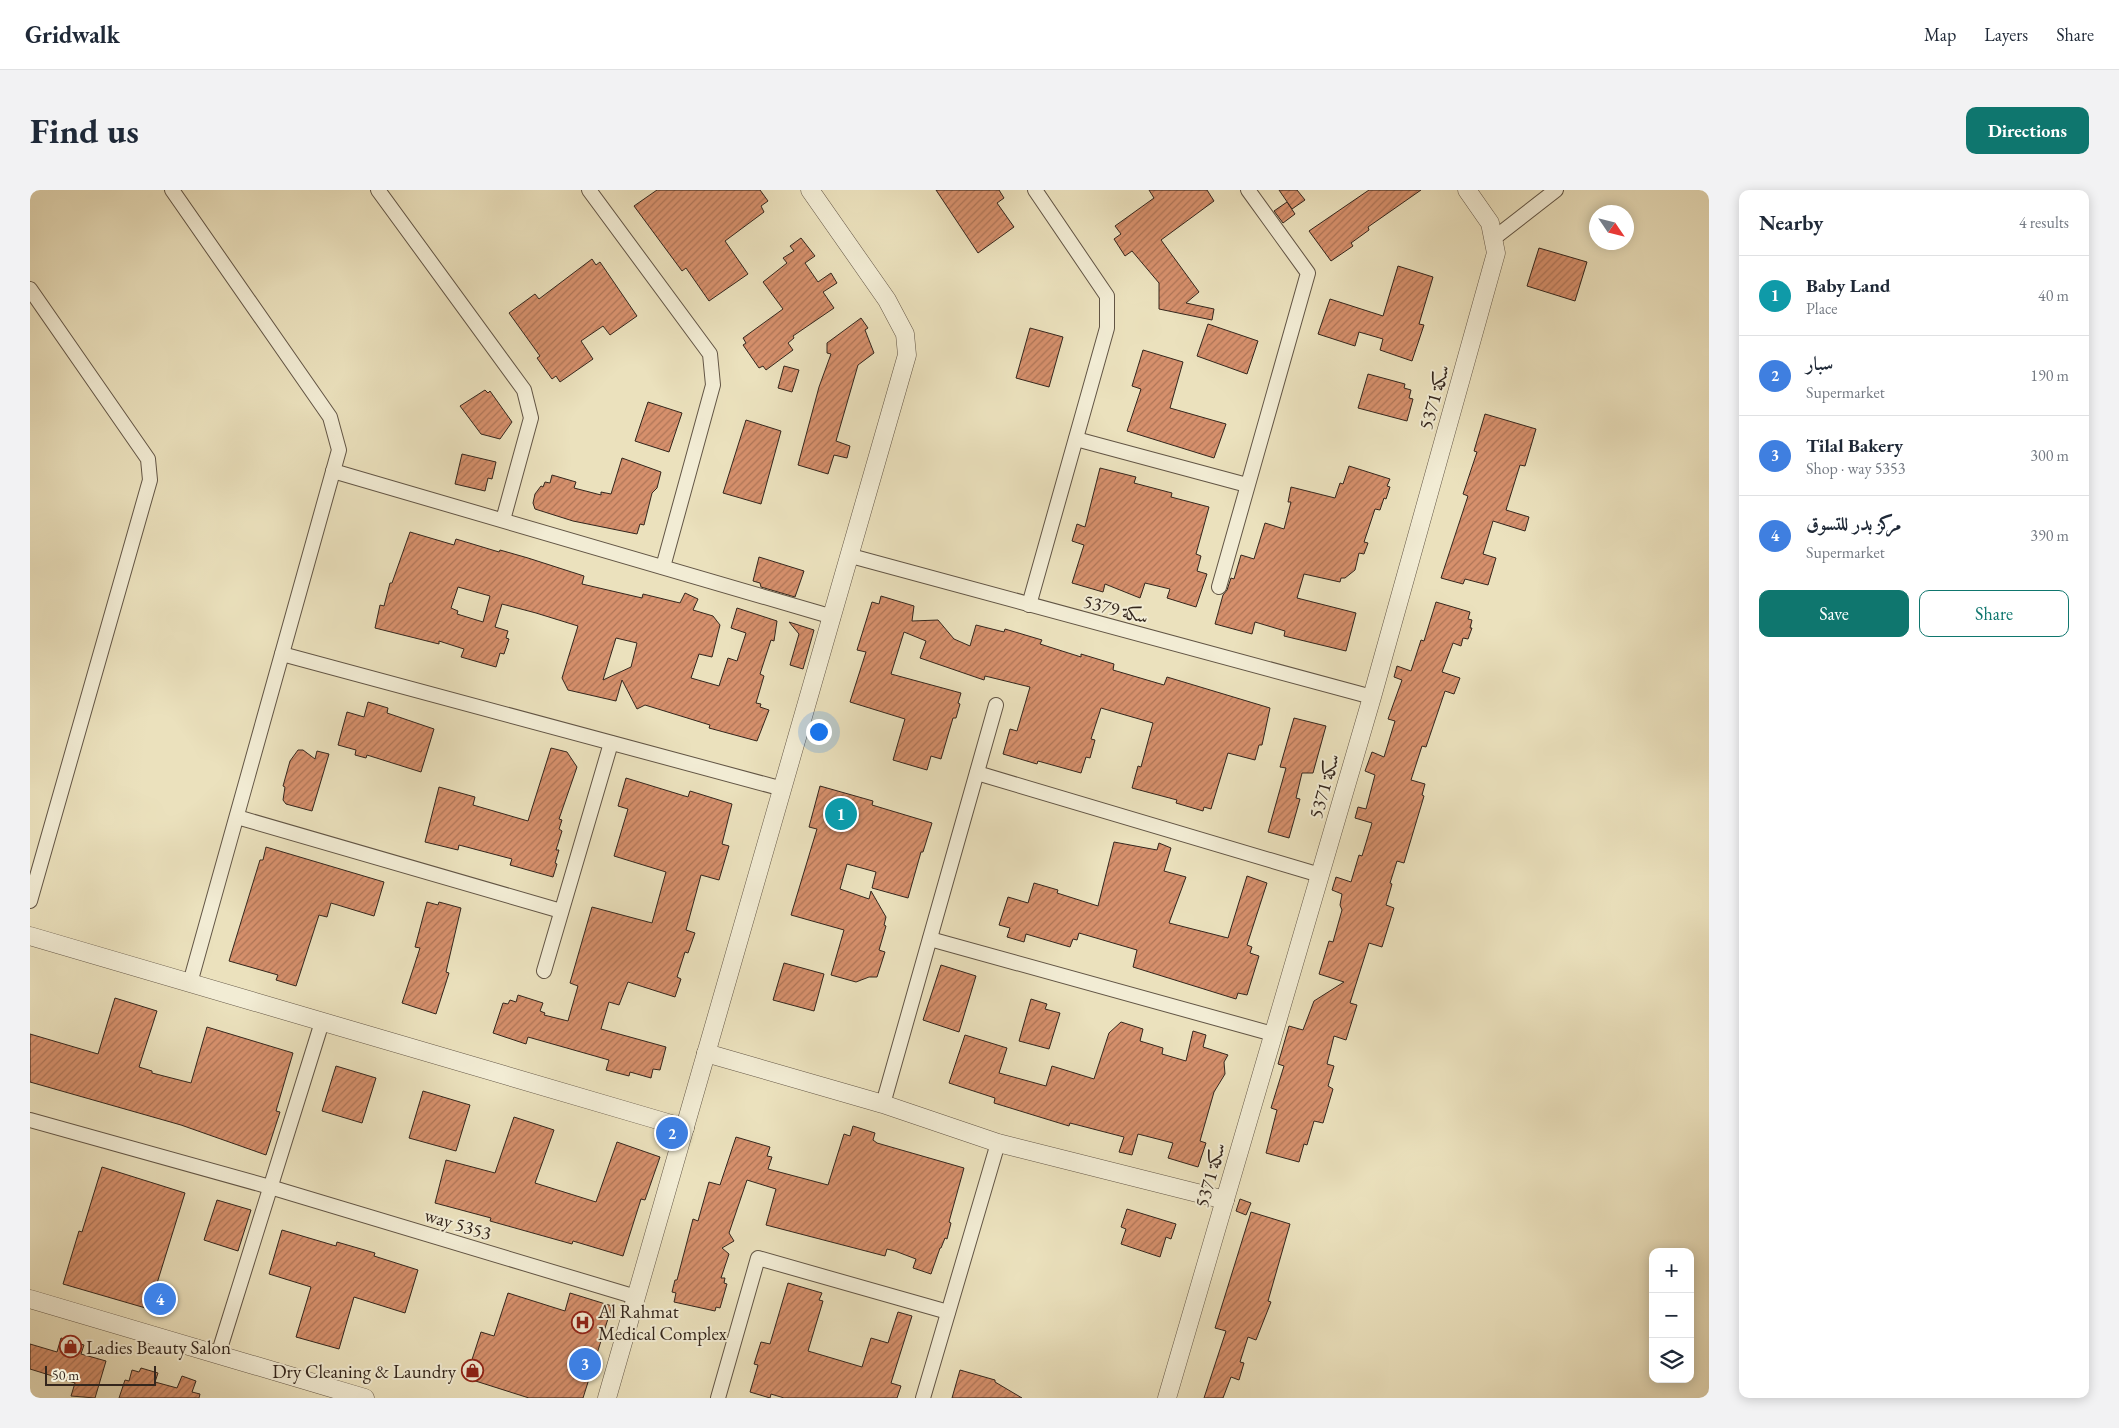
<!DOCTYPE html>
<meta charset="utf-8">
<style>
:root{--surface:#fff;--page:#f2f2f3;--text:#1f2937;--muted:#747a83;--line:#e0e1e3;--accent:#0f766e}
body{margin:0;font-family:"EB Garamond",Amiri,serif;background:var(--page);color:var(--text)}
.controls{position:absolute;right:15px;bottom:15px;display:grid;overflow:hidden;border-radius:10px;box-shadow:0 2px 12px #0003}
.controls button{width:45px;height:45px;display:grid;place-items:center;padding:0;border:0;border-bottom:1px solid var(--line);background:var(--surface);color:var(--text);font:25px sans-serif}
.compass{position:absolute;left:1559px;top:15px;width:45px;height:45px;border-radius:50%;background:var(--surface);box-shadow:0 2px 12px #0003;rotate:125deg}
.scale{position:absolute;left:15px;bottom:12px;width:111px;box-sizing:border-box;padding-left:5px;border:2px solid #34261d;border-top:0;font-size:14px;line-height:18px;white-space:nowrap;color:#34261d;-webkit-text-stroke:4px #f2ecd4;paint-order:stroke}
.you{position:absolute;left:788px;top:541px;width:18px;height:18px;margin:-12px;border:4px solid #fff;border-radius:50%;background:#1a73e8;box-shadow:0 0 0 8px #1a73e833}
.badge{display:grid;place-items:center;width:32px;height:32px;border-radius:50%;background:var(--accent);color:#fff;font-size:16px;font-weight:700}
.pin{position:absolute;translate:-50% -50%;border:2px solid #fff;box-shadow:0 1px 5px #0006}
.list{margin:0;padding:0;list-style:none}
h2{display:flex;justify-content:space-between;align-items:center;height:65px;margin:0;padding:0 20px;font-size:21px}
h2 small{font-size:16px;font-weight:400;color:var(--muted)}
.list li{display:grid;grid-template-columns:32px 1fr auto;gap:15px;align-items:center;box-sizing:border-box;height:80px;padding:0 20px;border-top:1px solid var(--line)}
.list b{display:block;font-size:19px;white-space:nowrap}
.list p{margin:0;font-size:16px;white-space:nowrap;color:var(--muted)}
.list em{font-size:16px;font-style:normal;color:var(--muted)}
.actions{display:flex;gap:10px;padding:15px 20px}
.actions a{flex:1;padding:11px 0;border:1px solid var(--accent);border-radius:10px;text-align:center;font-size:18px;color:var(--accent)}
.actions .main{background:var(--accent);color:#fff}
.icon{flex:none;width:28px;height:28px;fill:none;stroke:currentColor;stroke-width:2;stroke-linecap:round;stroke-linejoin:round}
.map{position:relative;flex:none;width:1679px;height:1208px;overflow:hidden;border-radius:10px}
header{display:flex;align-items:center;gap:30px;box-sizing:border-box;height:70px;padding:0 25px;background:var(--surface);border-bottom:1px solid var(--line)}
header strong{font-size:24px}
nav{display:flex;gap:28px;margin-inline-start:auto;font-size:18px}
.intro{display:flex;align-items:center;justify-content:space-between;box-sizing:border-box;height:120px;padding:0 30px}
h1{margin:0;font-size:35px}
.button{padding:12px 22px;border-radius:10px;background:var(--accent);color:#fff;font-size:18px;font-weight:700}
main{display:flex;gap:30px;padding:0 30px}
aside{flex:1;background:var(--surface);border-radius:10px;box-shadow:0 2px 12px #0003}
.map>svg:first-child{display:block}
.building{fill:url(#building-hatch);stroke:#34261d;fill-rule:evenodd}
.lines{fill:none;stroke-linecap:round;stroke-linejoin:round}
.minor-casing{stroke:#625545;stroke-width:16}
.tertiary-casing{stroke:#625545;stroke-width:19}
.minor{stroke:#f2ecd4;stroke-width:14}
.tertiary{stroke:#f2ecd4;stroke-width:18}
.labels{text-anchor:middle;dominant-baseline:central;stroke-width:4;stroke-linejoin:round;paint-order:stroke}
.street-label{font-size:19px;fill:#34261d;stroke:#f2ecd4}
.poi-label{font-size:19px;fill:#34261d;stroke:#f2ecd4;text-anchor:start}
</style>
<header>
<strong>Gridwalk</strong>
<nav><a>Map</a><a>Layers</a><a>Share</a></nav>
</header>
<div class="intro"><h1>Find us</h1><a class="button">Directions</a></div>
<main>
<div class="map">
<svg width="1679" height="1208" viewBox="0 0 1679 1208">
<defs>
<pattern id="building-hatch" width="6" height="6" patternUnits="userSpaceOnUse" patternTransform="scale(1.25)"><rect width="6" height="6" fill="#d6906c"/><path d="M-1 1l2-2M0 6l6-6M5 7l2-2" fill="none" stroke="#ae7558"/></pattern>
</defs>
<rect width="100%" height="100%" fill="#ebe1bd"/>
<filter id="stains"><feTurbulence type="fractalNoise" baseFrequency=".004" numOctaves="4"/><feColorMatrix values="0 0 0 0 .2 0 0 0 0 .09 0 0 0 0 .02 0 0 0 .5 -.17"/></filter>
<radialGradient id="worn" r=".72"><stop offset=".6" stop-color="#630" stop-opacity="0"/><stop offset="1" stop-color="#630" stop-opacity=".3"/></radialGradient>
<g class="building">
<path d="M627 0H730L738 11 731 16 734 22 695 51 718 84 679 111 656 78 652 81 604 16Z"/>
<path d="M906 0H969L974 8 967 13 984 37 948 63Z"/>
<path d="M1119 0H1177L1184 11 1131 50 1169 102 1156 113 1184 119 1182 130 1129 119V93L1102 61 1095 66 1084 49 1091 44 1085 36 1124 8Z"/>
<path d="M1249 0H1267L1275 10 1262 19Z"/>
<path d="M1339 0H1391L1338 37 1339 40 1321 53 1323 56 1301 71 1279 41Z"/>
<path d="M1257 12 1265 24 1253 33 1244 21Z"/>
<path d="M771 48 785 66 775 73 788 92 801 83 807 93 793 102 804 118 763 146 764 148 758 153 763 160 736 180 733 176 729 178 713 155 716 153 713 148 753 119 733 92 757 73 753 68 764 61 760 56Z"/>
<path d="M1509 58 1557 72 1545 111 1497 96Z"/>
<path d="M562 69 566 75 570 72 607 126 580 145 573 136 551 151 563 169 530 192 526 186 522 189 507 168 510 166 479 123 505 104 509 109Z"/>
<path d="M1368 76 1403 87 1389 134 1394 135 1382 171 1350 160 1353 149 1329 142 1325 156 1288 144 1300 109 1353 126Z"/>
<path d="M831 128 838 138 835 140 844 163 828 175 806 251 820 256 817 268 804 265 798 284 768 275 789 197 801 164 797 163V153Z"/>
<path d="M1178 134 1228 151 1217 184 1167 166Z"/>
<path d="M1000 138 1033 147 1019 197 986 188Z"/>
<path d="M1113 160 1153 172 1140 218 1196 234 1184 268 1097 241 1111 199 1102 196Z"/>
<path d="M754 176 769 180 762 202 748 198Z"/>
<path d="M1338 184 1375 194 1374 198 1381 200 1379 208 1383 209 1377 231 1328 218Z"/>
<path d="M455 200 458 203 460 201 482 232 470 249 451 244 430 216Z"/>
<path d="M618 212 652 223 639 262 605 251Z"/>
<path d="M1455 224 1506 239 1495 276 1490 275 1476 320 1499 327 1495 341 1463 331 1453 364 1466 368 1458 395 1435 389 1433 394 1411 388 1438 306 1433 304 1447 262 1444 261Z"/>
<path d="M716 230 751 241 731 314 693 303Z"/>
<path d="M432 264 466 272 462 289 458 288 455 301 425 294Z"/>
<path d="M592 268 631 282 627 298 622 303 614 335 610 334 607 344 543 331 505 319 503 313 505 304 511 296 513 297 515 292 520 293 522 285 546 292 544 298 571 305V302L581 304Z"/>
<path d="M1319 276 1360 289 1357 296 1360 297 1356 309 1354 308 1350 320 1345 319 1334 352 1338 353 1334 364 1329 363 1325 380 1315 388H1311L1310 392 1274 384 1267 408 1326 423 1316 461 1254 446 1255 441 1225 432 1222 444 1185 434 1193 405 1197 400 1201 388 1204 389 1211 365 1224 369 1235 333 1254 339 1261 312H1258L1261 297 1305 308 1310 293 1313 294Z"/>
<path d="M1070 278 1106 287 1104 293 1142 303 1141 307 1179 317 1166 364 1171 366 1167 381 1177 384 1166 417 1137 408 1140 399 1115 393 1110 408 1075 394 1073 402 1042 393 1054 355 1042 351 1047 334 1055 337Z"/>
<path d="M380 342 424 355 426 349 469 362 470 360 498 368 554 386 552 394 612 408 613 404 650 413 655 403 668 409 663 420 683 426 690 435 682 467 669 464 661 488 689 496 698 468 707 471 716 443 701 438 707 418 747 431 744 451 741 450 730 484 734 486 726 513 731 514 730 517 739 520 727 551 679 538 680 535 615 515 607 519 592 490 586 511 538 500 532 488 548 436 506 423 472 414 465 437 478 441 476 448 479 449 474 464 470 463 466 477 431 467 434 459 409 451V454L345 438 350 415 354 416 360 393H362ZM428 397 460 406 453 432 427 424 428 421 421 418ZM586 448 607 453 601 477 573 490Z"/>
<path d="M729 367 774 381 765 407 731 397 730 393 723 391Z"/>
<path d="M851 406 884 416 882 431 908 430 924 449 940 456 946 435 974 442 975 439 1012 450 1010 454 1051 467V464L1084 474 1083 480 1134 495 1137 487 1240 518 1232 555H1229L1225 570 1198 563 1181 619 1174 617 1173 621 1146 613 1147 610 1102 598 1108 576 1111 577 1123 533 1071 518 1061 549 1065 550 1060 568 1056 567 1051 583 1008 571 1007 574 973 564 980 539 987 541 1000 497 955 486 954 490 890 468 896 451 874 442 861 484 931 503 928 513 930 514 926 528H923L911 569 901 566 897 580 863 570 875 529 820 512 836 462 827 460 842 412 849 414Z"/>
<path d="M1406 412 1440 422 1438 429 1442 430 1440 438H1442L1438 449 1433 448 1431 456 1423 453 1412 482 1430 488 1424 504 1415 501 1396 557 1392 556 1381 590 1395 594 1392 605 1394 606 1374 673 1367 671 1360 693 1362 694 1356 715 1364 718 1352 757 1339 753 1320 813 1327 815 1316 850 1304 846 1297 874 1304 876 1298 896 1303 899 1293 933 1284 931 1277 955 1274 954 1269 972 1236 963 1247 920 1241 918 1254 876 1248 874 1259 836 1273 840 1284 811 1314 792 1289 784 1299 751 1303 752 1312 720 1310 715 1312 704 1302 700 1306 687 1321 692 1329 665 1332 666 1342 633 1325 628 1328 617 1336 619 1345 585 1335 581 1342 562 1354 567 1365 531 1358 529 1372 490 1364 487 1367 476 1381 481 1391 450 1394 451Z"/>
<path d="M759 432 784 440 773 479 760 475 769 444Z"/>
<path d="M338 512 358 518 357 523 404 539 391 582 337 565 336 568 325 565 326 560 308 555 317 522 334 527Z"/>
<path d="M1264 528 1296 536 1283 583H1272L1266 608 1270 609 1259 648 1238 642 1256 578 1250 577Z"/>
<path d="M521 558 537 562 547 577 529 629 532 630 529 639 532 641 526 660H529L525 673 527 674 523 687 480 675 482 669 429 655 428 660 395 652 409 597 445 607 443 615 498 631Z"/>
<path d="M268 560H273L285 569 287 561 299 564 282 621 256 614 253 610 255 597 253 596 260 571Z"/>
<path d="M596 588 658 607 660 601 702 614 692 654 699 656 689 690 671 685 656 740 665 743 658 763 655 762 647 787 651 789 645 807 598 792 589 815 579 812 571 839 636 857 630 880 623 879 621 888 600 882 599 886 576 880 579 870 498 847 496 854 463 843 473 813 478 814 480 810 486 812 488 805 513 813 510 821 515 823 514 825 538 831 548 796 540 793 562 717 622 733 636 682 584 666 598 619 588 616Z"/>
<path d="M790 596 843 611 842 615 902 633 893 662H891L878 708 842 698 846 682 817 674 810 699 839 709 841 701 856 727 854 735 856 736 849 760 855 762 847 787H839L826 792 801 785 814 740 761 725 787 639 779 637Z"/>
<path d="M1084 652 1127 660 1129 653 1141 658 1134 681 1156 687 1139 733 1198 748 1217 686 1237 693 1217 755 1222 757 1220 763 1229 766 1217 805 1208 803 1206 809 1103 777 1107 760 1049 743 1047 750 1043 749 1040 757 996 744 994 752 977 747 980 738 969 735 978 707 998 713 1004 693 1028 700 1027 703 1068 716Z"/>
<path d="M236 657 354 692 344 726 301 713 297 727 289 725 266 796 246 790 248 785 199 771 230 670H233Z"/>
<path d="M397 712 408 715 409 712 431 718 416 782 419 783 406 824 372 813 390 758 385 757Z"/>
<path d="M754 773 794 784 784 821 743 810Z"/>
<path d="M911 775 946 786 929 842 893 830Z"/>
<path d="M85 808 127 821 109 877 122 881V883L161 893 177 837 263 863 246 921 250 922 236 965 151 935 0 892V844L68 864Z"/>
<path d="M1001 809 1017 814 1015 819 1030 823 1019 859 989 851Z"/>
<path d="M1091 832 1113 839 1110 851 1133 858 1132 864 1156 871 1163 841 1176 845 1173 857 1198 865 1194 872 1195 884 1184 902 1170 951 1176 953 1168 977 1138 968 1143 953 1108 944 1102 965 1089 962 1094 947 1040 933 1039 936 964 913 965 908 919 893 935 845 977 858 969 883 1016 896 1022 876 1064 889 1079 843Z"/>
<path d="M306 876 346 888 332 933 292 921Z"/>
<path d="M393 901 440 915 426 961 379 948Z"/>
<path d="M484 927 524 940 505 993 566 1012 587 952 630 967 615 1010 611 1009 593 1066 543 1051 542 1054 460 1031 461 1028 405 1013 416 970 465 983Z"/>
<path d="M823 936 845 943 843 950 847 953 934 978 919 1032 921 1033 917 1049 915 1048 911 1058H910L901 1084 883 1078 886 1069 865 1061 857 1059 855 1066 736 1035 746 999 717 990 699 1043 704 1051 692 1058 699 1064 691 1088H695L694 1093 697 1094 690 1118 686 1117 685 1121 644 1112 646 1103 642 1102 645 1090H647L663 1029 668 1031 679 992 690 995 706 947 740 957 737 966 742 967 738 979 798 995 814 944 820 946Z"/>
<path d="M72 977 155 1003 119 1119 33 1094 49 1041 52 1042Z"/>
<path d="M1210 1009 1221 1013 1216 1025 1206 1021Z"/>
<path d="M187 1010 221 1020 208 1061 174 1050Z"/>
<path d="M1097 1019 1146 1034 1141 1049 1136 1047 1130 1067 1091 1054 1096 1039 1091 1037Z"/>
<path d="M1221 1022 1260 1034 1238 1111 1241 1112 1226 1150 1218 1147 1210 1172 1214 1173 1209 1190 1201 1187 1193 1208H1174L1196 1141 1185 1138Z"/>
<path d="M252 1040 306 1056 307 1052 345 1063 344 1066 388 1080 375 1123 324 1107 309 1159 266 1147 281 1097 239 1084Z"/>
<path d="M758 1093 792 1103 789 1110 793 1111 778 1161 832 1177 841 1148 858 1153 868 1122 882 1126 861 1193 871 1196 867 1208H754L741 1204 740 1208 720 1202 728 1175 724 1174 731 1152 740 1154Z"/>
<path d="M478 1103 535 1121 540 1103 582 1116 553 1208H499L436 1188 451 1142 464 1146Z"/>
<path d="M31 1148 54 1155 51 1164 76 1171 65 1208 41 1206 45 1193 0 1179V1154L27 1162Z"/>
<path d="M111 1178 128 1183 125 1192 147 1198 152 1186 166 1191 162 1202 170 1204 169 1208H89L95 1190 99 1191 102 1180 109 1182Z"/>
<path d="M930 1180 965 1190V1192L992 1208H922Z"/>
</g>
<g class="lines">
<defs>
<g id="minor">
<path d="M142 0 300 227 309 260 160 793"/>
<path d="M348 0 494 200 501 228 473 330"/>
<path d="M559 0 680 164 683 195 633 377"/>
<path d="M1463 49 1526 0"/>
<path d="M0 99 118 269 120 290 0 711"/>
<path d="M1046 249 1217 295"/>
<path d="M303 281 803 427"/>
<path d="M821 366 1342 507"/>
<path d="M1189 397 1278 83 1218 0"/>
<path d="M999 415 1077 138V106L1005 0"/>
<path d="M252 464 753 599"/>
<path d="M947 583 1290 685"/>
<path d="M207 627 531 721"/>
<path d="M900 749 1243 844"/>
<path d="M514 781 581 553"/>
<path d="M853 914 966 515"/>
<path d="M0 930 240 997 606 1107"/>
<path d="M188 1165 292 832"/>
<path d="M688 1208 728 1068 918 1122"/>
<path d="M893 1208 968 953"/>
</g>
<g id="tertiary">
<path d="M0 746 655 938"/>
<path d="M676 863 853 914 968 953 1195 1010"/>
<path d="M0 1109 335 1208"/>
<path d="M577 1208 877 165 875 144 857 110 780 0"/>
<path d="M1137 1208 1342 507 1466 63 1460 33 1437 0"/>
</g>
</defs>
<use href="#minor" class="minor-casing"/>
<use href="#tertiary" class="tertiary-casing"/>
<use href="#minor" class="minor"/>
<use href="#tertiary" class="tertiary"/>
</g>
<defs>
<symbol id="hospital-ring" viewBox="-11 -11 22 22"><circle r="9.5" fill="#f2ecd4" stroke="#8f2418" stroke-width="1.5"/><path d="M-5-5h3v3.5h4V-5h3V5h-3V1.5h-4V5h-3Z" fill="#8f2418"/></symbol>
<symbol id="shop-ring" viewBox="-11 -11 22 22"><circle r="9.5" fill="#f2ecd4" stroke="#8f2418" stroke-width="1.5"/><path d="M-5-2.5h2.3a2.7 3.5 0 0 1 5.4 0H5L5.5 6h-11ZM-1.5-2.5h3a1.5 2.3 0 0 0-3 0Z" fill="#8f2418"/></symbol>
</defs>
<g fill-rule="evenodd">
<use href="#hospital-ring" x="540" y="1120" width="25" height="25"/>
<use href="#shop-ring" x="28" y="1144" width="25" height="25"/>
<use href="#shop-ring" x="430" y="1168" width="25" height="25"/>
</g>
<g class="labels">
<g class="street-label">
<text transform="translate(1404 207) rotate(-74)">سكة 5371</text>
<text transform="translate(1086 419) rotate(15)">سكة 5379</text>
<text transform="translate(1294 596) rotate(-74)">سكة 5371</text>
<text transform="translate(1180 985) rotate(-74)">سكة 5371</text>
<text transform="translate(428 1034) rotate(17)">way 5353</text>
</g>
<g class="poi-label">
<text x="568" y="1121">Al Rahmat<tspan x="568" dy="22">Medical Complex</tspan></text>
<text x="56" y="1157">Ladies Beauty Salon</text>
<text x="426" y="1181" text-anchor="end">Dry Cleaning &amp; Laundry</text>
</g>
</g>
<rect width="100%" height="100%" filter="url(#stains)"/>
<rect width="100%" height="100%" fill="url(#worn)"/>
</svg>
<div class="controls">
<button>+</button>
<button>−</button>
<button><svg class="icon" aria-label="layers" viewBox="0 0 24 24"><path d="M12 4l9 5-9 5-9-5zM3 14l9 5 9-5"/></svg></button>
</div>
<svg class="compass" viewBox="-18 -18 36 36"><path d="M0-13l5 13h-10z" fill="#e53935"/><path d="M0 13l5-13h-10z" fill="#747a83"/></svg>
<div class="scale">50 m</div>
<div class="you"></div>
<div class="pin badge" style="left:811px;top:624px;background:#0f9aa8">1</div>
<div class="pin badge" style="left:642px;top:943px;background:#3f7fe0">2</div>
<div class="pin badge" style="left:555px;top:1174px;background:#3f7fe0">3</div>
<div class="pin badge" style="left:130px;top:1109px;background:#3f7fe0">4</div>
</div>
<aside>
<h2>Nearby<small>4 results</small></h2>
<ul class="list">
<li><span class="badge" style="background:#0f9aa8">1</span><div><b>Baby Land</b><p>Place</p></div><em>40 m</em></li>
<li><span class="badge" style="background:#3f7fe0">2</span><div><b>سبار</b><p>Supermarket</p></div><em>190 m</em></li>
<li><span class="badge" style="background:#3f7fe0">3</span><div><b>Tilal Bakery</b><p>Shop · way 5353</p></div><em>300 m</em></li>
<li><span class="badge" style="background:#3f7fe0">4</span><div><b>مركز بدر للتسوق</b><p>Supermarket</p></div><em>390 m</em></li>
</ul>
<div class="actions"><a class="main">Save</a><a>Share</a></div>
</aside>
</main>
